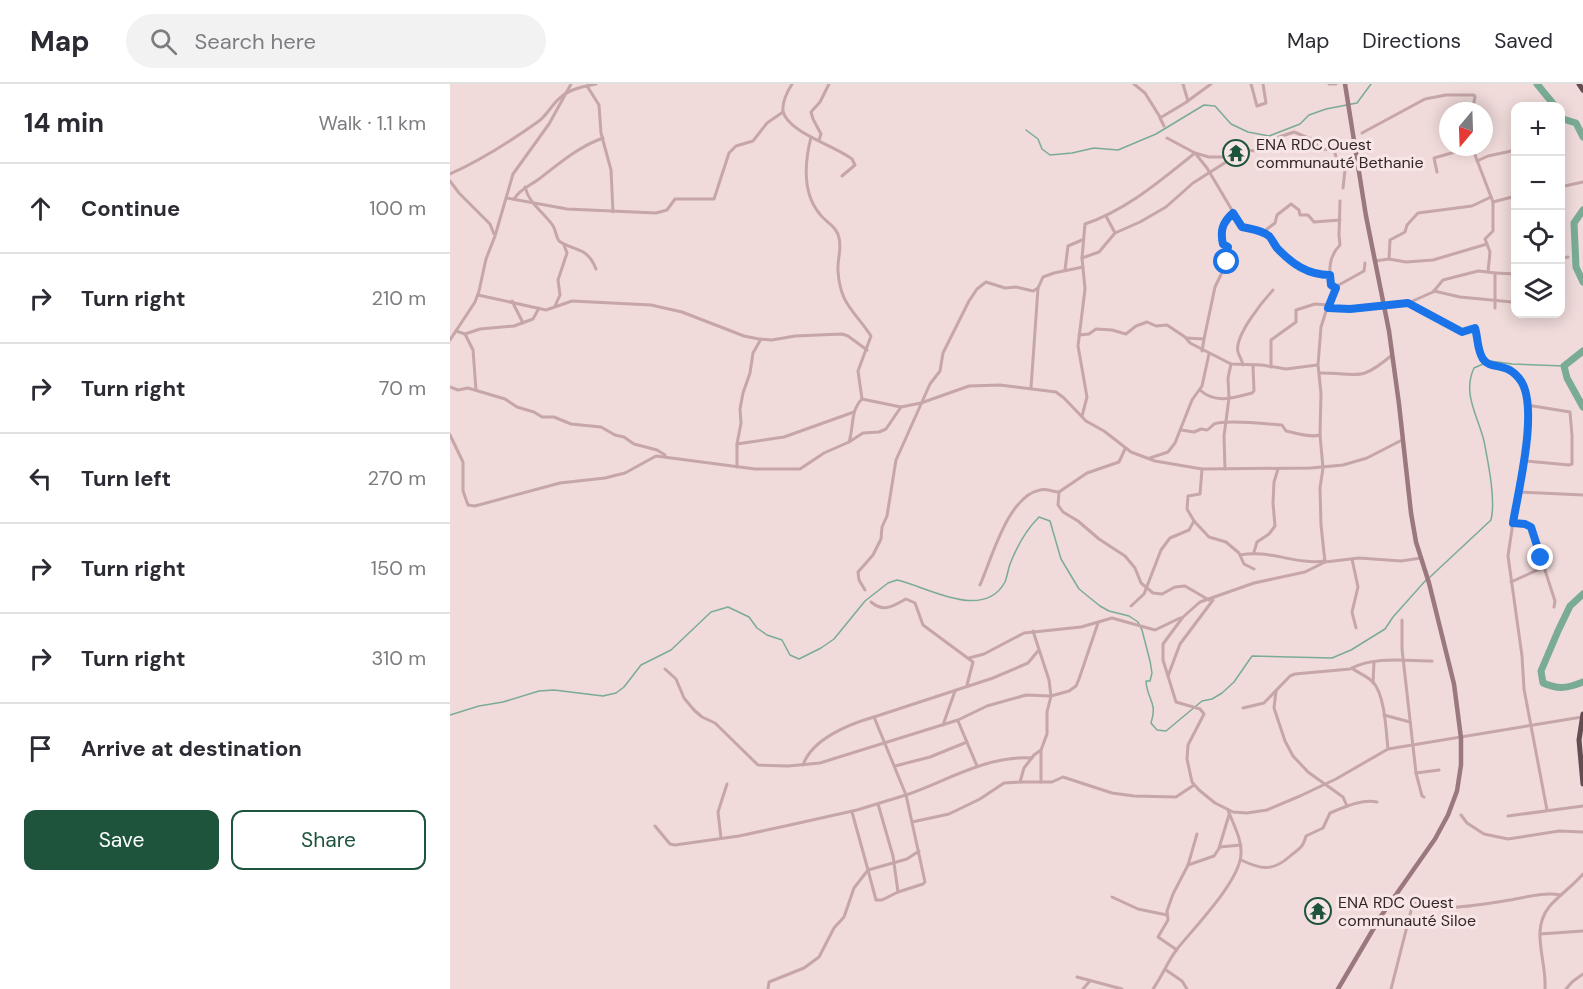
<!DOCTYPE html>
<meta charset="utf-8">
<style>
:root{--surface:#fff;--page:#f2f2f3;--text:#2b2b33;--muted:#7c7c81;--line:#e1e1e2;--accent:#1e533c}
body{margin:0;font-family:"DM Sans",sans-serif;background:var(--page);color:var(--text)}
.controls{position:absolute;right:18px;top:18px;display:grid;overflow:hidden;border-radius:12px;box-shadow:0 3px 15px #0003}
.controls button{width:54px;height:54px;display:grid;place-items:center;padding:0;border:0;border-bottom:2px solid var(--line);background:var(--surface);color:var(--text);font:30px sans-serif}
.compass{position:absolute;left:989px;top:18px;width:54px;height:54px;border-radius:50%;background:var(--surface);box-shadow:0 3px 15px #0003;rotate:199deg}
.stop{position:absolute;width:18px;height:18px;margin:-14px;border:4px solid #1a73e8;border-radius:50%;background:#fff}
.stop.end{background:#1a73e8;border-color:#fff;box-shadow:0 2px 6px #0008}
.list{margin:0;padding:0;list-style:none}
h2{display:flex;justify-content:space-between;align-items:center;height:78px;margin:0;padding:0 24px;font-size:26px}
h2 small{font-size:20px;font-weight:400;color:var(--muted)}
.list li{display:grid;grid-template-columns:39px 1fr auto;gap:18px;align-items:center;box-sizing:border-box;height:90px;padding:0 24px;border-top:2px solid var(--line)}
.list b{display:block;font-size:22px;white-space:nowrap}
.list em{font-size:20px;font-style:normal;color:var(--muted)}
.actions{display:flex;gap:12px;padding:18px 24px}
.actions a{flex:1;padding:14px 0;border:2px solid var(--accent);border-radius:12px;text-align:center;font-size:21px;color:var(--accent)}
.actions .main{background:var(--accent);color:#fff}
.icon{flex:none;width:33px;height:33px;fill:none;stroke:currentColor;stroke-width:2;stroke-linecap:round;stroke-linejoin:round}
.map{position:relative;flex:none;width:1133px;height:905px;overflow:hidden}
header{display:flex;align-items:center;gap:36px;box-sizing:border-box;height:84px;padding:0 30px;background:var(--surface);border-bottom:2px solid var(--line)}
header strong{font-size:28px}
nav{display:flex;gap:33px;margin-inline-start:auto;font-size:21px}
.search{width:420px;height:54px;background:var(--page);display:flex;align-items:center;gap:15px;box-sizing:border-box;padding:0 21px;border-radius:33px;color:var(--muted);font-size:22px}
main{display:flex}
aside{flex:1;background:var(--surface)}
.map>svg:first-child{display:block}
.lines{fill:none;stroke-linecap:round;stroke-linejoin:round}
.stream{stroke:#7aac95;stroke-width:1.5}
.river{stroke:#7aac95;stroke-width:7}
.minor{stroke:#c7a6a8;stroke-width:3}
.secondary{stroke:#9b787d;stroke-width:4.5}
.trunk{stroke:#654c50;stroke-width:5}
.route{stroke:#1a73e8;stroke-width:8}
.labels{text-anchor:middle;dominant-baseline:central;stroke-width:6;stroke-linejoin:round;paint-order:stroke}
.poi-label{font-size:16px;fill:#342729;stroke:#f8e6e6;text-anchor:start}
</style>
<header>
<strong>Map</strong>
<div class="search"><svg class="icon" aria-label="search" viewBox="0 0 24 24"><circle cx="10" cy="10" r="6"/><path d="M15 15l6 6"/></svg>Search here</div>
<nav><a>Map</a><a>Directions</a><a>Saved</a></nav>
</header>
<main>
<aside>
<h2>14 min<small>Walk · 1.1 km</small></h2>
<ul class="list">
<li><svg class="icon" aria-label="ahead" viewBox="0 0 24 24"><path d="M12 20V5M6 11l6-6 6 6"/></svg><div><b>Continue</b></div><em>100 m</em></li>
<li><svg class="icon" aria-label="right" viewBox="0 0 24 24"><path d="M7 20v-9h11M14 6l5 5-5 5"/></svg><div><b>Turn right</b></div><em>210 m</em></li>
<li><svg class="icon" aria-label="right" viewBox="0 0 24 24"><path d="M7 20v-9h11M14 6l5 5-5 5"/></svg><div><b>Turn right</b></div><em>70 m</em></li>
<li><svg class="icon" aria-label="left" viewBox="0 0 24 24"><path d="M17 20v-9H6M10 6l-5 5 5 5"/></svg><div><b>Turn left</b></div><em>270 m</em></li>
<li><svg class="icon" aria-label="right" viewBox="0 0 24 24"><path d="M7 20v-9h11M14 6l5 5-5 5"/></svg><div><b>Turn right</b></div><em>150 m</em></li>
<li><svg class="icon" aria-label="right" viewBox="0 0 24 24"><path d="M7 20v-9h11M14 6l5 5-5 5"/></svg><div><b>Turn right</b></div><em>310 m</em></li>
<li><svg class="icon" aria-label="arrive" viewBox="0 0 24 24"><path d="M6 21V4h12l-3 4 3 4H6"/></svg><div><b>Arrive at destination</b></div></li>
</ul>
<div class="actions"><a class="main">Save</a><a>Share</a></div>
</aside>
<div class="map">
<svg width="1133" height="905" viewBox="0 0 1133 905">
<rect width="100%" height="100%" fill="#f0dada"/>
<g class="lines">
<g class="stream">
<path d="M576 46 588 55 592 65 600 71 622 69 644 64 668 66 706 50 754 21 765 22 781 40 798 48 819 52 850 40 859 31 876 25 907 19 921 0"/>
<path d="M1040 277 1062 280 1114 282"/>
<path d="M980 493 1041 436C1046 416 1038 378 1034 357 1028 332 1012 310 1024 284L1033 280"/>
<path d="M0 631 29 622 53 618 89 607 104 606 153 612 166 609 174 603 191 581 221 566 261 528 278 523 299 533 307 544 317 551 332 556 340 571 349 575 371 564 384 555 415 517 438 499 447 496C476 502 533 538 555 498 557 493 558 486 560 480 567 462 575 447 589 433L600 437 611 475 629 505 650 522 659 527 679 532 688 538 692 546 700 577 702 589 700 597H696C697 616 708 618 701 639L707 646 716 647 752 617 762 615 772 609 784 598 802 572 882 574 901 566 935 545 943 533 976 496"/>
</g>
<g class="river">
<path d="M1087 0 1105 22"/>
<path d="M1110 30 1113 35 1126 39 1133 53"/>
<path d="M1133 126 1124 139 1126 183 1133 198"/>
<path d="M1133 267 1114 282 1117 294 1133 323"/>
<path d="M1133 510 1120 522 1108 547 1091 587 1093 599C1109 606 1118 604 1133 598"/>
</g>
<g class="minor">
<path d="M342 0C337 8 332 17 333 27 337 48 386 62 402 75L405 81 392 92"/>
<path d="M684 0 695 9 710 33"/>
<path d="M733 0 738 17"/>
<path d="M801 0 807 22 816 19 813 0"/>
<path d="M879 0H886"/>
<path d="M137 2 149 21 151 49 161 86 163 128"/>
<path d="M714 42 710 34 735 19 761 0"/>
<path d="M912 49 975 15 996 11H1024L1025 13 1022 27"/>
<path d="M361 53C355 77 352 108 369 129 375 138 387 142 389 154 392 165 387 176 388 187 390 221 405 227 421 252L408 287 412 315"/>
<path d="M717 54 745 69 757 84 792 143 819 152 826 163 851 185 866 191H880L881 201 885 204"/>
<path d="M369 56 371 50 363 35 361 28 370 18 379 0"/>
<path d="M1022 63 1043 118"/>
<path d="M1027 77 1038 72 1066 66"/>
<path d="M987 88 984 74 1005 68 1007 63"/>
<path d="M0 90C31 76 61 57 89 37 98 30 102 20 111 13 119 5 135 2 146 0"/>
<path d="M0 97 9 109 40 140 44 150"/>
<path d="M75 103C79 119 91 126 101 139 106 144 105 151 109 157 125 168 137 162 146 185"/>
<path d="M1110 103 1133 98"/>
<path d="M57 114 117 125 206 129 217 126 225 115H264L279 69 286 62 303 57 317 39 333 28"/>
<path d="M64 115C71 104 80 102 89 95 110 79 128 63 153 54"/>
<path d="M656 132 665 149 690 138 716 123 743 99 784 73H789L791 66 808 67 829 53 844 48 861 55 871 65 884 66 887 76 896 77 893 104"/>
<path d="M814 149 817 145 825 139 827 131 841 120 849 126 850 131H858L864 138 890 136"/>
<path d="M632 174 649 168 665 149"/>
<path d="M939 175 940 156 955 148 957 141 968 129 1022 122 1041 113"/>
<path d="M1110 175 1118 173"/>
<path d="M925 177 939 175 956 178 983 176 1037 160"/>
<path d="M615 186 618 162 632 156"/>
<path d="M1045 189 1066 190"/>
<path d="M880 191C879 179 882 169 890 161L889 151 890 117"/>
<path d="M984 207 1010 213 1062 218"/>
<path d="M28 211 96 226 122 217 201 221 232 228 294 252 309 255 322 256 345 252 392 250 398 252 417 266"/>
<path d="M62 217 73 239"/>
<path d="M958 219 1012 248 1025 244 1030 268 1033 275 1040 280 1053 282 1063 287 1073 300 1077 314 1076 378 1066 418 1058 472 1072 572 1074 605 1097 726"/>
<path d="M105 222 110 211 108 196 117 169 114 161"/>
<path d="M878 224 900 225 956 220 983 208 993 196 1028 187 1038 188"/>
<path d="M1045 224V189L1038 188 1040 168 1035 155 1043 147V118L1066 112"/>
<path d="M6 247 15 250 30 245 64 242 83 235 89 224"/>
<path d="M15 250 23 266 26 306"/>
<path d="M629 251 639 250 646 245 662 246 676 250 686 242 697 238 706 242 717 241 735 253 740 259 781 280 812 281 836 285 867 281"/>
<path d="M736 254 754 255 765 203 777 178 776 169 778 164 773 160C770 147 772 139 783 129"/>
<path d="M0 256 25 218 29 207 36 175 45 152 63 90 99 40 121 0"/>
<path d="M752 267 754 255"/>
<path d="M793 281C792 276 789 272 788 268 784 252 813 217 823 206"/>
<path d="M821 283V256L846 238V226L865 220 878 221"/>
<path d="M870 289C909 289 909 299 942 271"/>
<path d="M0 303 8 306 18 304 55 315 67 323 84 328 92 333H104L121 340 151 343 165 351 174 353 184 360 207 366 215 371"/>
<path d="M581 304 588 204"/>
<path d="M750 306C765 320 784 314 802 309L804 307 803 282"/>
<path d="M632 332 637 313 628 262 635 205 632 174 635 140C677 126 711 96 745 69L759 73H784"/>
<path d="M731 346 744 348 751 345 757 346C758 346 763 341 764 340 776 335 818 340 832 341L836 347C847 349 860 354 870 351"/>
<path d="M0 351 13 378V407L18 421 25 422 110 399 155 394 175 389 206 372 305 385H350L374 369 399 358C404 343 400 327 412 315L451 323 471 319 519 302 550 301 606 308 614 314 636 337 654 347 681 368 705 377 752 385 861 384 893 381 917 374 952 356"/>
<path d="M399 358 413 349 429 348 436 345 451 323"/>
<path d="M287 360 291 339 290 325 293 309 300 289 303 269 311 255"/>
<path d="M700 374 718 368 725 359 742 316 752 302 759 270"/>
<path d="M1076 377 1119 381 1122 380V352L1120 328 1077 321"/>
<path d="M287 383V360L334 353 404 328"/>
<path d="M752 385 750 410 738 412 737 425 744 437 759 453 776 458 789 469 794 480 804 485"/>
<path d="M775 385 774 352 779 314 778 294 781 280"/>
<path d="M609 408 608 421 613 428 628 437 649 455 675 472 685 484 691 499 703 509 712 510 725 503 735 502 759 516"/>
<path d="M1069 408 1133 411"/>
<path d="M1063 439 1075 440 1081 443 1105 517 1104 523"/>
<path d="M804 468 807 458 819 450 825 442 823 419 824 398 828 385"/>
<path d="M790 471C818 465 846 481 875 477"/>
<path d="M971 474 951 477 909 474 875 478 855 488 804 499 750 518 733 533 713 560V576L726 618 750 625 754 630 738 661 737 675 742 698 749 706 765 719 783 728 797 729 817 726 850 712 886 695 938 665 1132 633"/>
<path d="M902 475 908 503 902 528 906 544"/>
<path d="M875 478 871 441 870 404 873 384 870 351 871 309 868 281 871 243 878 221 887 202 914 187 915 179"/>
<path d="M1061 498 1094 483"/>
<path d="M530 501C542 474 558 412 590 406 596 404 603 408 609 408L637 389 669 378 675 365"/>
<path d="M415 506 409 496 408 488 423 471 431 455 432 443 437 432 446 376 455 356 480 300 490 287 493 269 519 217 527 205 536 198 555 204 566 203 583 207 588 204 593 193 604 189 633 183"/>
<path d="M421 518C434 529 443 522 456 515L465 519 473 541 523 578 517 601"/>
<path d="M681 522 694 510 711 466 720 454 739 446 744 437"/>
<path d="M952 536V565L966 689 989 686"/>
<path d="M519 574 534 570 574 549 631 543 662 534 705 546 730 534"/>
<path d="M902 584C908 589 917 592 923 598 935 611 936 647 938 665"/>
<path d="M215 585 226 595 234 614 244 626 252 633 265 639 308 681 338 682 370 679 508 636 537 622 576 611 601 612 619 607 626 602 629 595 648 539"/>
<path d="M718 592 730 560 763 516"/>
<path d="M923 599 924 578"/>
<path d="M826 607 824 624 835 657 843 672 858 688 893 713 897 722"/>
<path d="M793 624 814 619 840 592 845 590 900 585C924 572 956 577 982 577"/>
<path d="M934 631 960 638"/>
<path d="M508 637 527 682"/>
<path d="M493 641 505 607"/>
<path d="M591 666V698H602L613 693 662 709 684 712 726 713 744 701"/>
<path d="M353 681C362 655 399 640 424 633"/>
<path d="M445 682 480 673 517 658"/>
<path d="M966 689 972 712 974 713"/>
<path d="M570 698H591"/>
<path d="M428 720 443 772 448 808"/>
<path d="M1011 731 1017 739 1034 750 1058 755 1109 747 1133 748"/>
<path d="M1058 732 1133 722"/>
<path d="M462 738 499 730 530 715 554 699 570 698 574 684 584 671 591 666 597 650V628L601 612 599 596 583 547"/>
<path d="M205 742 220 760 225 761 289 752 340 741 407 726 456 711 424 633 543 594 578 579 588 567"/>
<path d="M271 754 268 728 277 700"/>
<path d="M769 764 779 731"/>
<path d="M469 767 457 775 418 786 426 816H432L448 808 473 800 475 798 456 711C497 697 537 671 582 674"/>
<path d="M791 776C810 785 822 788 839 773 849 764 852 766 856 752L873 744 880 729C895 723 911 715 927 718"/>
<path d="M738 781 747 750"/>
<path d="M662 813 688 825 717 831"/>
<path d="M1090 850 1133 847"/>
<path d="M727 866 708 853 718 836 717 827 723 810 738 781 764 772 770 763 791 761"/>
<path d="M716 886 732 897 737 905"/>
<path d="M627 893 672 905"/>
<path d="M318 905 319 898 354 884 369 873 384 844 394 833 404 804 418 786 402 728"/>
<path d="M633 905 639 898"/>
<path d="M703 905C712 892 718 877 727 865 744 844 790 797 791 770 792 755 783 740 778 726"/>
<path d="M941 905 963 819C993 828 1030 821 1060 816 1078 813 1093 808 1111 811"/>
<path d="M1095 905C1097 877 1080 847 1099 823 1109 811 1123 802 1133 790"/>
<path d="M1116 905 1122 898 1133 890"/>
</g>
<path class="secondary" d="M888 905 931 832 985 755 998 731 1007 707 1011 681V654L1004 600 979 499 966 458 961 429 949 320 939 247 916 132 895 0"/>
<g class="trunk">
<path d="M1129 0 1133 6"/>
<path d="M1133 630 1129 656 1133 700"/>
</g>
</g>
<g class="lines">
<path class="route" d="M777 178 776 169 778 163 773 160C770 147 772 139 783 129L792 143C800 145 812 146 819 152 822 155 824 160 827 164 842 180 858 191 880 191L881 201 886 204 878 224 900 225 958 219 1012 248 1025 244C1028 254 1027 266 1033 275 1041 287 1057 276 1071 297 1089 325 1068 407 1063 439L1075 440 1081 443 1091 474"/>
</g>
<defs>
<symbol id="temple-ring" viewBox="-11 -11 22 22"><circle r="9.5" fill="#f8e6e6" stroke="#1e533c" stroke-width="1.5"/><path d="M0-6L5-2H3V0L6.5 2.5H4V6H1.5V3h-3V6H-4V2.5H-6.5L-3 0V-2H-5Z" fill="#1e533c"/></symbol>
</defs>
<g fill-rule="evenodd">
<use href="#temple-ring" x="771" y="54" width="30" height="30"/>
<use href="#temple-ring" x="853" y="812" width="30" height="30"/>
</g>
<g class="labels">
<g class="poi-label">
<text x="806" y="60">ENA RDC Ouest<tspan x="806" dy="18">communauté Bethanie</tspan></text>
<text x="888" y="818">ENA RDC Ouest<tspan x="888" dy="18">communauté Siloe</tspan></text>
</g>
</g>
</svg>
<div class="controls">
<button>+</button>
<button>−</button>
<button><svg class="icon" aria-label="locate" viewBox="0 0 24 24"><circle cx="12" cy="12" r="6"/><path d="M12 2v4M12 18v4M2 12h4M18 12h4"/></svg></button>
<button><svg class="icon" aria-label="layers" viewBox="0 0 24 24"><path d="M12 4l9 5-9 5-9-5zM3 14l9 5 9-5"/></svg></button>
</div>
<svg class="compass" viewBox="-18 -18 36 36"><path d="M0-13l5 13h-10z" fill="#e53935"/><path d="M0 13l5-13h-10z" fill="#7c7c81"/></svg>
<div class="stop" style="left:777px;top:178px"></div>
<div class="stop end" style="left:1091px;top:474px"></div>
</div>
</main>
